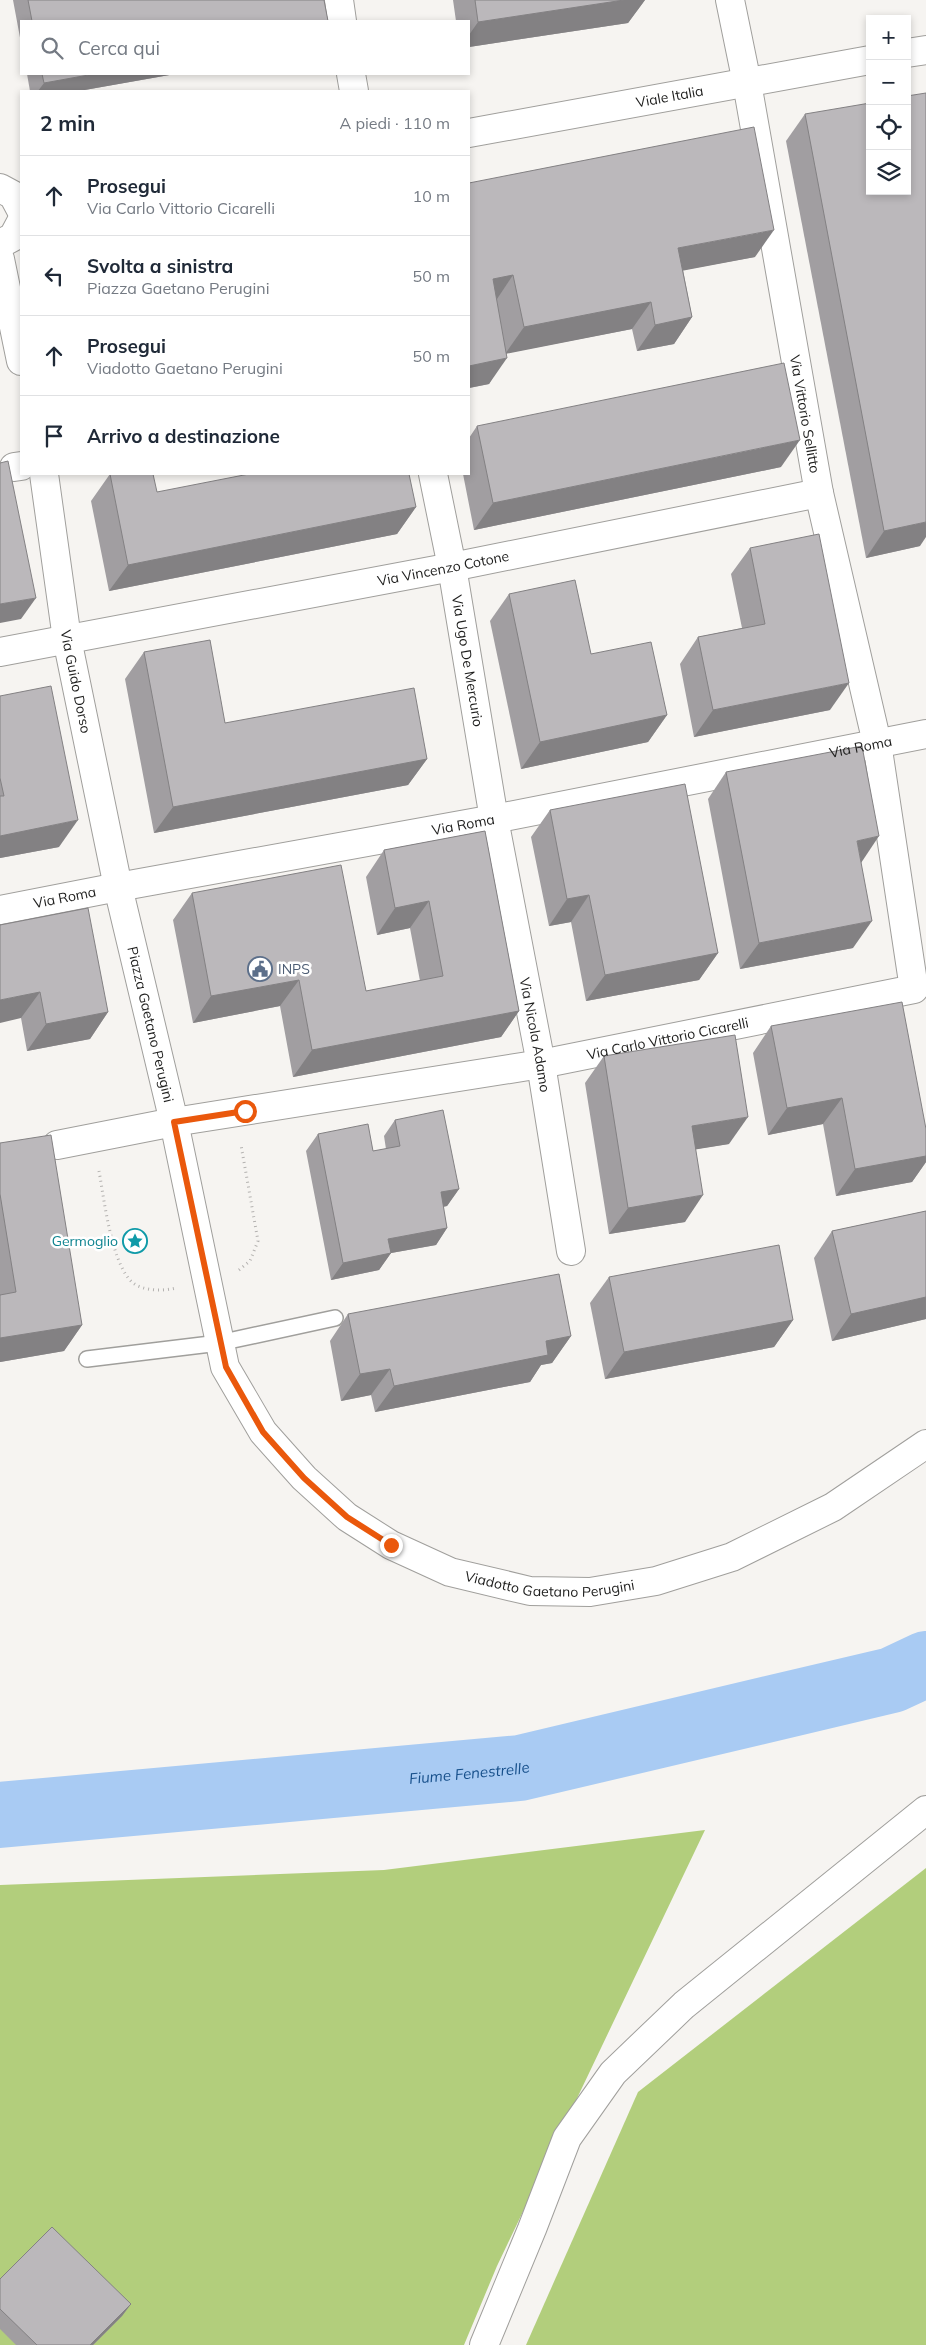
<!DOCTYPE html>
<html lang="it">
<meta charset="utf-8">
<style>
:root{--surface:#fff;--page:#f2f2f3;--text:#1f2937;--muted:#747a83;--line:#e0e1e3}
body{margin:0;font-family:Mulish,sans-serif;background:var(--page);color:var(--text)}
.controls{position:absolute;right:15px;top:15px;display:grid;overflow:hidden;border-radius:0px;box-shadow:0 2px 8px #0003}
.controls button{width:45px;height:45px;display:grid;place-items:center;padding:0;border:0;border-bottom:1px solid var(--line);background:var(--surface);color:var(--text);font:25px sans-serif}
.stop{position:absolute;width:15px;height:15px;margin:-11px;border:4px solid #ea580c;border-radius:50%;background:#fff}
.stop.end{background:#ea580c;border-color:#fff;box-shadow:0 1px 5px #0008}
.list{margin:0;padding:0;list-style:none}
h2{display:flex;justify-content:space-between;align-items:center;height:65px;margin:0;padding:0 20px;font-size:21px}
h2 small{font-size:16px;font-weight:400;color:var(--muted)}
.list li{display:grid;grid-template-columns:32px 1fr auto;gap:15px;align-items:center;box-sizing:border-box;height:80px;padding:0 20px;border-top:1px solid var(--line)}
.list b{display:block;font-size:19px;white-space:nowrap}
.list p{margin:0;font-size:16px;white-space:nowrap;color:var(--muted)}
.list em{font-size:16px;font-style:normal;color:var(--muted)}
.icon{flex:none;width:28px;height:28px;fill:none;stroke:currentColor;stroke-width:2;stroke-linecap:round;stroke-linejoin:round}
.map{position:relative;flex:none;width:926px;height:2345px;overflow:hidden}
.search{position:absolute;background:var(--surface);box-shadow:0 2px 8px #0003;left:20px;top:20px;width:450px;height:55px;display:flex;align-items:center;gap:12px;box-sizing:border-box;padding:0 18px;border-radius:0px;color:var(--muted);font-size:19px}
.panel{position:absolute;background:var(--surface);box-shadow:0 2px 8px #0003;left:20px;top:90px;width:450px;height:385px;border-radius:0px}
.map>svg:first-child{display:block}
.forest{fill:#b2ce7c}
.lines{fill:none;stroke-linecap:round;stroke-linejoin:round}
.river{stroke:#a9cbf3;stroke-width:66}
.lane-casing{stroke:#a09f9c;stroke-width:18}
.street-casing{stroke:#a09f9c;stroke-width:30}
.secondary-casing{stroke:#a09f9c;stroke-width:30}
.path{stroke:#b4b2b0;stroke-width:3;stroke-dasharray:1 4;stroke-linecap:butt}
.lane{stroke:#fff;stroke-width:15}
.street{stroke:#fff;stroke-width:28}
.secondary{stroke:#fff;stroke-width:28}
.wall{fill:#a19ea1}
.shaded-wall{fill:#838183}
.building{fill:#bbb8bb;stroke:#838183}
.route{stroke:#ea580c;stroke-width:6}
.labels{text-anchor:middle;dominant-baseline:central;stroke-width:5;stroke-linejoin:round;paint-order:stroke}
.street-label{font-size:14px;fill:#1e1e1d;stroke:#fff}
.service-label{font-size:14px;fill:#4e5e75;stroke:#fff;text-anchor:start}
.culture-label{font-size:14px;fill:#0d838f;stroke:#fff;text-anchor:end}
.water-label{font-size:15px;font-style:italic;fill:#164f8a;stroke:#fff}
</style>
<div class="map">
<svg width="926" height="2345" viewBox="0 0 926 2345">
<rect width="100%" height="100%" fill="#f6f4f1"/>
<g class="forest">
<path d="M705 1830 497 2266 464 2345H0V1885L384 1870Z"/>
<path d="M926 1868V2345H526L638 2092Z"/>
</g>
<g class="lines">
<path class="river" id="s1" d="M0 1815 520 1768 892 1680 926 1664"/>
<defs>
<path id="lane" d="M87 1359 219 1343 335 1318"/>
<g id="street">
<path d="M339 0 342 21"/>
<path d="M907 53 926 50"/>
<path d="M351 74 354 91"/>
<path id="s2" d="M469 133 870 60"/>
<path d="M14 467 21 466"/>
<path id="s3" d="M433 474 452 567 494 819 541 1064 571 1251"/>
<path id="s4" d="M0 652 452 567 819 493"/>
<path id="s5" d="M0 910 118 887 494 819 926 734"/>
<path id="s6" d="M57 1145 174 1122 541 1064 914 989 877 743 819 493 747 83 730 0"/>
<path d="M484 2345 532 2229 567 2138 613 2073 684 2005 926 1810"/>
</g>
<g id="secondary">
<path d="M0 188 13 195 21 210"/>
<path d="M0 244 13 237 21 222"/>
<path d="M0 259 21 361"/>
<path id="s7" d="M44 474 67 639 118 887 174 1122 225 1367 263 1432 304 1478 347 1517 391 1545 450 1572 530 1591 590 1592 656 1581 732 1557 833 1507 926 1444"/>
</g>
</defs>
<use href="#lane" class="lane-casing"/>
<use href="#street" class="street-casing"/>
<use href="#secondary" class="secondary-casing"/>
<g class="path">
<path d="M99 1171C104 1197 112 1275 138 1286 150 1291 163 1291 176 1288"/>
<path d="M239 1270 250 1261 258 1241 241 1145"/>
</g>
<use href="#lane" class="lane"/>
<use href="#street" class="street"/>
<use href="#secondary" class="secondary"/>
</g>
<g class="wall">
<path d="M13 0H324L328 21H21V43Z"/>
<path d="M453 0H645L628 23 469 47V21H456Z"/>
<path d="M27 74H175L79 91H30Z"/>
<path d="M805 114 920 546 866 558 786 141Z"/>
<path d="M469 183 755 257 683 270 692 317 674 344 637 351 632 329 507 353 489 384 469 388Z"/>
<path d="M477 426 781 467 474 530 463 474H469V438Z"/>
<path d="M110 474 157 492 416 507 397 534 109 591 91 501Z"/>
<path d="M750 548 830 710 694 737 680 664 698 637 742 628 731 574Z"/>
<path d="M509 594 591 654 667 715 648 742 521 769 490 621Z"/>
<path d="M144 652 225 723 427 759 408 785 154 833 125 679Z"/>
<path d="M0 696 59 847 0 858Z"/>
<path d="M726 772 861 863 853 948 740 969 708 799Z"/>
<path d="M550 810 718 953 699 980 586 1001 571 922 549 926 531 837Z"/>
<path d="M485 831 519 1011 501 1037 293 1077 280 1006 193 1023 173 920 192 893 366 991 420 981 410 928 377 935 366 877 384 850Z"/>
<path d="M0 925 108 1012 90 1039 27 1051 21 1018Z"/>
<path d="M771 1026 926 1156V1162L912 1182 836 1196 823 1124 768 1135 753 1053Z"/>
<path d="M604 1056 729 1144 696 1149 685 1222 609 1234 585 1083Z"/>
<path d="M395 1120 459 1189 447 1206 443 1207 447 1228 436 1245 391 1253 379 1270 331 1280 306 1151 318 1134 373 1151 386 1149 384 1136Z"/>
<path d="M0 1143 82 1325 64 1351 0 1362Z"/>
<path d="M926 1211V1319L832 1341 814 1258 832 1231Z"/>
<path d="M609 1277 793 1320 774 1347 605 1379 590 1303Z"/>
<path d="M348 1314 571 1336 552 1363 541 1365 530 1382 375 1412 371 1395 341 1401 330 1341Z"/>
<path d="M0 2279 131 2304 122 2316 93 2345H16L0 2329Z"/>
</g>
<g class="shaded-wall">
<path d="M624 0H645L628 23 469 47V35L478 22Z"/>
<path d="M94 74H175L79 91H38L44 83Z"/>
<path d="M774 230 755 257 660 275 678 248Z"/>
<path d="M513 275 495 302 493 279Z"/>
<path d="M651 302 632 329 505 354 524 327Z"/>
<path d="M692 317 674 344 637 351 655 325Z"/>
<path d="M507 358 489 384 469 388V366Z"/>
<path d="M800 440 781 467 474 530 493 503Z"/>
<path d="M416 507 397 534 109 591 128 565Z"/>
<path d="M926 522V537L920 546 866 558 884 531Z"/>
<path d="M36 598 21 619 0 623V604Z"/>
<path d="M849 683 830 710 694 737 713 710Z"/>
<path d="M667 715 648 742 521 769 540 742Z"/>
<path d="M427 759 408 785 154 833 173 807Z"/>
<path d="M78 820 59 847 0 858V836Z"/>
<path d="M879 836 861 863 857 841Z"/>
<path d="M589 895 571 922 549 926 567 899Z"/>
<path d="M429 901 410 928 377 935 395 908Z"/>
<path d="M872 921 853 948 740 969 759 943Z"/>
<path d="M718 953 699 980 586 1001 605 975Z"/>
<path d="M299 980 280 1006 193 1023 211 996Z"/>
<path d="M40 992 21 1018 0 1023V1000Z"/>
<path d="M519 1011 501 1037 293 1077 312 1050Z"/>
<path d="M108 1012 90 1039 27 1051 46 1024Z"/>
<path d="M842 1098 823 1124 768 1135 787 1108Z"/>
<path d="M748 1117 729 1144 674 1153 692 1126Z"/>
<path d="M926 1156V1162L912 1182 836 1196 855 1169Z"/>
<path d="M459 1189 447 1206 429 1209 441 1192Z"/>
<path d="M703 1195 685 1222 609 1234 628 1208Z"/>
<path d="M447 1228 436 1245 391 1253 379 1270 331 1280 343 1263 388 1239Z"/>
<path d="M926 1297V1319L832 1341 851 1314Z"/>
<path d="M793 1320 774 1347 605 1379 624 1352Z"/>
<path d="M82 1325 64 1351 0 1362V1338Z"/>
<path d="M571 1336 552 1363 541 1365 530 1382 375 1412 394 1386 546 1341Z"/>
<path d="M390 1369 371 1395 341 1401 360 1374Z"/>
<path d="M131 2304 122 2316 93 2345H90Z"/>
</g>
<g class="building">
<path d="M28 0H324L328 21H32Z"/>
<path d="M475 0H624L478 22Z"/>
<path d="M42 74H94L44 83Z"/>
<path d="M926 93V522L884 531 805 114 870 103V191H907V96Z"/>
<path d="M754 127 774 230 678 248 692 317 655 325 651 302 524 327 513 275 493 279 507 358 469 366V183Z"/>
<path d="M784 363 800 440 493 503 477 426Z"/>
<path d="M8 461 36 598 0 604V463Z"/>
<path d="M110 474H153L157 492 249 474H409L416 507 128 565Z"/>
<path d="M819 534 849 683 713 710 698 637 765 624 750 548Z"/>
<path d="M575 580 591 654 651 642 667 715 540 742 509 594Z"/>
<path d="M210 640 225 723 414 688 427 759 173 807 144 652Z"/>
<path d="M51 686 78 820 0 836V796H4L0 778V696Z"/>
<path d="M862 746 879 836 857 841 872 921 759 943 726 772Z"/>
<path d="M685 784 718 953 605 975 589 895 567 899 550 810Z"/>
<path d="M485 831 519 1011 312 1050 299 980 211 996 192 893 341 865 366 991 443 976 429 901 395 908 384 850Z"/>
<path d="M88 908 108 1012 46 1024 40 992 0 1000V925Z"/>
<path d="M902 1002 926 1129V1156L855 1169 842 1098 787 1108 771 1026Z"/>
<path d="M735 1035 748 1117 692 1126 703 1195 628 1208 604 1056Z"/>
<path d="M443 1110 459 1189 441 1192 447 1228 388 1239 391 1253 343 1263 318 1134 368 1124 373 1151 400 1146 395 1120Z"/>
<path d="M51 1135 82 1325 0 1338V1295L16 1292 0 1194V1143Z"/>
<path d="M926 1211V1297L851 1314 832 1231Z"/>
<path d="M779 1245 793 1320 624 1352 609 1277Z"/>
<path d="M559 1274 571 1336 546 1341 548 1355 394 1386 390 1369 360 1374 348 1314Z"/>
<path d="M52 2227 131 2304 90 2345H37L0 2309V2279Z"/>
</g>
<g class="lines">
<path class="route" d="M245 1111 174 1122 226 1367 263 1432 304 1478 347 1517 391 1545"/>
</g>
<defs>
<symbol id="civic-ring" viewBox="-11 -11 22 22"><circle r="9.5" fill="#fff" stroke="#5c6f8a" stroke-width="1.5"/><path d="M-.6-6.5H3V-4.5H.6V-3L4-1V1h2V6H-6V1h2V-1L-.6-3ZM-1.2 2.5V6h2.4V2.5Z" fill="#5c6f8a"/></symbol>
<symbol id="sight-ring" viewBox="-11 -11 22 22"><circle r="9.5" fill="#fff" stroke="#0f9aa8" stroke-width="1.5"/><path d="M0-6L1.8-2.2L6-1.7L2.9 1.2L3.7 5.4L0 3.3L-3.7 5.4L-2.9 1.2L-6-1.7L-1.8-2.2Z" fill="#0f9aa8"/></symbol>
</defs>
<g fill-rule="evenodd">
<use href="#civic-ring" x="246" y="955" width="28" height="28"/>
<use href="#sight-ring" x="121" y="1227" width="28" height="28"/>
</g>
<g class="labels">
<g class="street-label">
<text stroke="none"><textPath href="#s2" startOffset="204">Viale Italia</textPath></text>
<text transform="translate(805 414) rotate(80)">Via Vittorio Sellitto</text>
<text stroke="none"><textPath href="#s4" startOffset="451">Via Vincenzo Cotone</textPath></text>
<text stroke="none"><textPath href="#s3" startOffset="190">Via Ugo De Mercurio</textPath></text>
<text stroke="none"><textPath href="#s7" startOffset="210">Via Guido Dorso</textPath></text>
<text stroke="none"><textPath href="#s5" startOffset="876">Via Roma</textPath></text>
<text stroke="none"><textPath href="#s5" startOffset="471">Via Roma</textPath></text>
<text stroke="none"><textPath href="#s5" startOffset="66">Via Roma</textPath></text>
<text stroke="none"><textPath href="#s7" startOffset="561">Piazza Gaetano Perugini</textPath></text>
<text stroke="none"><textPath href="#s3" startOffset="570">Via Nicola Adamo</textPath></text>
<text stroke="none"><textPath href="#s6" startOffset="620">Via Carlo Vittorio Cicarelli</textPath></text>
<text stroke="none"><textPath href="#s7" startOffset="1325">Viadotto Gaetano Perugini</textPath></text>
</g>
<g class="service-label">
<text x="278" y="969">INPS</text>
</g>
<g class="culture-label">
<text x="118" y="1241">Germoglio</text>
</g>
<g class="water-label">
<text stroke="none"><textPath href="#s1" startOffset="471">Fiume Fenestrelle</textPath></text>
</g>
</g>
</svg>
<div class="controls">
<button>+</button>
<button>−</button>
<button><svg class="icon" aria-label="locate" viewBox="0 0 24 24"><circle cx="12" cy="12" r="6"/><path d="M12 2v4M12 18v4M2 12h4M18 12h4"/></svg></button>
<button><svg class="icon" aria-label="layers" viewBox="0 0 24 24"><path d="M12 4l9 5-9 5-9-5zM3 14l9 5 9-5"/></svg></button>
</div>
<div class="stop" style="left:245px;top:1111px"></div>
<div class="stop end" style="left:391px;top:1545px"></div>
<div class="search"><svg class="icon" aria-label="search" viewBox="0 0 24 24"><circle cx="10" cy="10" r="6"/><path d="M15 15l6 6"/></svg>Cerca qui</div>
<section class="panel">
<h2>2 min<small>A piedi · 110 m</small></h2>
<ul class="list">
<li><svg class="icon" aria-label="ahead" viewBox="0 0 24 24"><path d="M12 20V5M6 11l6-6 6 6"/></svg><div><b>Prosegui</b><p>Via Carlo Vittorio Cicarelli</p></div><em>10 m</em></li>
<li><svg class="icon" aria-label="left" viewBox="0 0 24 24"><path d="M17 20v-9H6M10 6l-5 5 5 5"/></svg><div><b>Svolta a sinistra</b><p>Piazza Gaetano Perugini</p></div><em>50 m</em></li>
<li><svg class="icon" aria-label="ahead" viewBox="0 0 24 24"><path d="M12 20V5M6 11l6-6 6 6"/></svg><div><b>Prosegui</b><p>Viadotto Gaetano Perugini</p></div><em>50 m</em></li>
<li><svg class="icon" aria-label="arrive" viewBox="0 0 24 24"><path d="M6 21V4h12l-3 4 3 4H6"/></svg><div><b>Arrivo a destinazione</b></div></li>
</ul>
</section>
</div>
